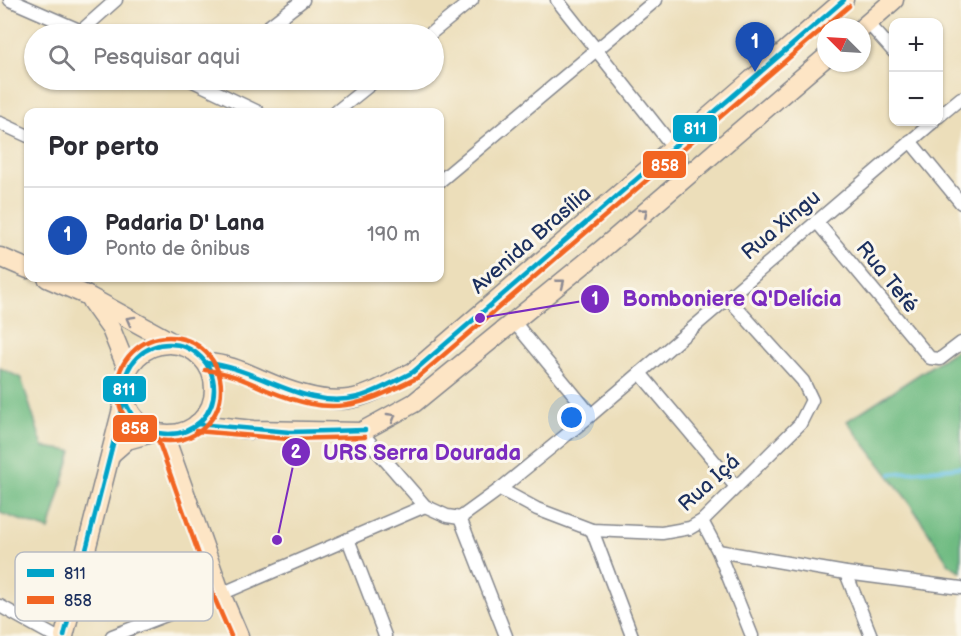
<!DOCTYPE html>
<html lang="pt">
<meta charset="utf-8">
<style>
:root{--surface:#fff;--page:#f2f2f3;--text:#2b2b33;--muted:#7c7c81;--line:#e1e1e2;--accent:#b5179e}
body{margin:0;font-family:"Balsamiq Sans",sans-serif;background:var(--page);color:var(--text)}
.controls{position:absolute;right:18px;top:18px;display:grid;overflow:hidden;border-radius:12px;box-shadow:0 2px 4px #0004}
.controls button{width:54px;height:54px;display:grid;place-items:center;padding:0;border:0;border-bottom:2px solid var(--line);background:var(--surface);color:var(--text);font:30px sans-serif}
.compass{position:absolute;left:817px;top:18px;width:54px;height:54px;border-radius:50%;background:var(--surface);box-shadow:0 2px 4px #0004;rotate:294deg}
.you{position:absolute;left:572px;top:418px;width:21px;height:21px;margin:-15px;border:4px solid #fff;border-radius:50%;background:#1a73e8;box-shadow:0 0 0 9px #1a73e833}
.badge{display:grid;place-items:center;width:39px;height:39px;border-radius:50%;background:var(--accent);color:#fff;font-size:20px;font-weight:700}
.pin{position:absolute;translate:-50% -50px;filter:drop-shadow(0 2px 3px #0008)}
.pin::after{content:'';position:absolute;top:32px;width:21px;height:18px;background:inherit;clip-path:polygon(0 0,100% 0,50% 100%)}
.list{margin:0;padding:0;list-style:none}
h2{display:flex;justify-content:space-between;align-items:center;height:78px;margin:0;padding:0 24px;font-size:26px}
h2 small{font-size:20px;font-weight:400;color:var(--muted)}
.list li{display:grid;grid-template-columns:39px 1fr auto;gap:18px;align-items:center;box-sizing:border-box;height:96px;padding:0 24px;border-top:2px solid var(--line)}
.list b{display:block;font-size:22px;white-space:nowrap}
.list p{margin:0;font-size:20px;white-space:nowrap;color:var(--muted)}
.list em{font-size:20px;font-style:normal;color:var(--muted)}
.icon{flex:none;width:33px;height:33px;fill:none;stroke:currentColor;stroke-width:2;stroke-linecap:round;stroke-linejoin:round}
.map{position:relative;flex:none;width:961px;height:636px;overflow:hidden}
.search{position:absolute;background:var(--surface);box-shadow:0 2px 4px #0004;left:24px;top:24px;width:420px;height:66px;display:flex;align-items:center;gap:15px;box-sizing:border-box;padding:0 21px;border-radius:33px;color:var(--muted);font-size:22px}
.panel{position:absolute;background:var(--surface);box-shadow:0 2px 4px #0004;left:24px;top:108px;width:420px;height:174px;border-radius:12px}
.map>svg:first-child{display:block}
.forest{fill:#70bb82;stroke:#467570;stroke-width:1.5}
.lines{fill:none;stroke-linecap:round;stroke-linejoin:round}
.stream{stroke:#65c0e3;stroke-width:4.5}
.street-casing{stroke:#84868c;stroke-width:15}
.secondary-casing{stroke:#84868c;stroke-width:21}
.street{stroke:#fff;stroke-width:12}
.secondary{stroke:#fde5c5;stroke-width:18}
.bus-1-casing{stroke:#fbf7ec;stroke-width:9}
.bus-2-casing{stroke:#fbf7ec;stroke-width:9}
.bus-1{stroke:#01a3c8;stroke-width:4.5}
.bus-2{stroke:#f26522;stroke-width:4.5}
.oneway{stroke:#8c8a92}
.labels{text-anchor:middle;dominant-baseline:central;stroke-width:6;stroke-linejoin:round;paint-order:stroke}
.street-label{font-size:21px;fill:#1b2f5e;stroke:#fbf7ec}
.key{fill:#fbf7ec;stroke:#b8bbc1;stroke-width:1.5}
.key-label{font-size:16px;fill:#1b2f5e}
.leader{fill:none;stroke:#7b2cbf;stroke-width:2}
.callout-dot{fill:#7b2cbf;stroke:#fbf7ec;stroke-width:2}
.mark-label{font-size:18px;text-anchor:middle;font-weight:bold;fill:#fff}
.callout-label{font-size:22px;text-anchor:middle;font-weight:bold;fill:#7b2cbf;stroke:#fbf7ec;stroke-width:6;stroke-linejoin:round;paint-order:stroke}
.line-badge{stroke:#fbf7ec;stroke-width:2}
.badge-label{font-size:16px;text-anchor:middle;font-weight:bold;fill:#fff}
</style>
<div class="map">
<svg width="961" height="636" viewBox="0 0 961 636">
<rect width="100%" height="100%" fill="#fbf7ec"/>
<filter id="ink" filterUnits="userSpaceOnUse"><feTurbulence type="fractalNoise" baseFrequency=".0167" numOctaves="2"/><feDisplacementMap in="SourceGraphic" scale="12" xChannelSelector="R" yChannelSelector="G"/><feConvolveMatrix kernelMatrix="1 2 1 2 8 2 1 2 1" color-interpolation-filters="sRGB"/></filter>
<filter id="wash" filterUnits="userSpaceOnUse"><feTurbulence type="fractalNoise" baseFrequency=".008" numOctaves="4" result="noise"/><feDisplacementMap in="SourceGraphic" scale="24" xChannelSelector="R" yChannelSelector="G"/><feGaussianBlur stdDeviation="1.35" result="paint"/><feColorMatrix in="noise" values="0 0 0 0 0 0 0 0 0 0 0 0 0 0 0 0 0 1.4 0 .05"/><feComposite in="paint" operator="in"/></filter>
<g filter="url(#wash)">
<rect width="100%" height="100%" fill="#ecdeba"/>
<g class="forest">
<path d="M961 347V572L949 564 909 502 847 421Z"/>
<path d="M0 368 21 378 43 447 72 451 49 530 0 513Z"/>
</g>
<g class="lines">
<path class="stream" d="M891 474 961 467"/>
</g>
</g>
<g filter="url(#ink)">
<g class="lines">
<defs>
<g id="street">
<path d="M10 0 88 34"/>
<path d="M557 0 681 157 682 179"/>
<path d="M868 23 894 52"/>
<path d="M81 31 116 0"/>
<path d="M259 34 303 0"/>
<path d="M430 34 472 0"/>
<path d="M191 80 258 112"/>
<path d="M336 112 376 80"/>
<path d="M938 117 961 98"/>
<path d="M0 123 28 136"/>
<path d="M910 141 961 203"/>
<path d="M440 181 656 0"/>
<path d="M816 221 930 358 940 359 961 343"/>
<path d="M514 322 591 415"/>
<path d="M640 373 736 487"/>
<path d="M361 432 425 506 447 516 460 518"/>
<path d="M500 489 537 509 592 530 662 533 690 528 702 521 800 424 812 400 803 381 727 297"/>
<path d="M460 518 500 489 591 415 933 122"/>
<path d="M460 518 506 636"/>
<path d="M702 521 718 551 752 636"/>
<path d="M592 530 632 636"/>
<path d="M348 539 385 636"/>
<path d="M718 551 846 573 961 588"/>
<path d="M846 573 871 636"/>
<path d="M0 606 54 636"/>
<path d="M112 636 221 594 425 506"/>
</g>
<g id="secondary">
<path d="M862 28 894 0"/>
<path d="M0 257 28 269"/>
<path d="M47 278 86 295 175 344"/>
<path d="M91 301 111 329 128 371"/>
<circle cx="169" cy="389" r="45"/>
<path d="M206 363C228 364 244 372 263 380 288 391 322 403 349 399 371 396 393 381 413 372L844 0"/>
<path d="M197 424 253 430 361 432 414 403 600 251 826 57"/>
<path d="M164 434 221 594 239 636"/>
<path d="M111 454 127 440 156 432"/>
<path d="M64 636 125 397"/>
</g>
</defs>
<use href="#street" class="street-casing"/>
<use href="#secondary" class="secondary-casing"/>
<use href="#street" class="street"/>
<use href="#secondary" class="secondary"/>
<defs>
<g id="bus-1">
<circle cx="169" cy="389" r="45"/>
<path d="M206 363C258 367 304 411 358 397 377 392 395 381 413 372L844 0"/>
<path d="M197 424 290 432 365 430"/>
<path d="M64 636 125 397"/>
</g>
<g id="bus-2">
<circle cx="169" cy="389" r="52"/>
<path d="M205 370C228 372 247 381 267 390 333 417 356 408 417 378L849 6"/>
<path d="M196 431 289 439 365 437"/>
<path d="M157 437 214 597 231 636"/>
</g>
</defs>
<use href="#bus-1" class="bus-1-casing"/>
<use href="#bus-2" class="bus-2-casing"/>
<use href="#bus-1" class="bus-1"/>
<use href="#bus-2" class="bus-2"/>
</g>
<defs><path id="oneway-chevron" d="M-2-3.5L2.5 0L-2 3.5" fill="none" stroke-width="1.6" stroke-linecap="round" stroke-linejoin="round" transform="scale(1.5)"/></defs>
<g class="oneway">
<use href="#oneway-chevron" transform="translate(644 212) rotate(-41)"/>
<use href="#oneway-chevron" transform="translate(561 283) rotate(-39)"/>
<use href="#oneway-chevron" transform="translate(130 320) rotate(-151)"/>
<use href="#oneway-chevron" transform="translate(392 417) rotate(-30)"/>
</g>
</g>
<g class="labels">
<g class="street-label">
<text transform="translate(781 225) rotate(-40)">Rua Xingu</text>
<text transform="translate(531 240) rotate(-41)">Avenida Brasília</text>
<text transform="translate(887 277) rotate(51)">Rua Tefé</text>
<text transform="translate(709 483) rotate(-42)">Rua Içá</text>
</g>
</g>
<rect x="15" y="552" width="198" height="69" rx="9" class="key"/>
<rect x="27" y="569" width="27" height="8" fill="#01a3c8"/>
<rect x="27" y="596" width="27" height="8" fill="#f26522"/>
<g class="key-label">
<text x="64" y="579">811</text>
<text x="64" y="606">858</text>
</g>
<path class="leader" d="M480 318L595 299M277 540L296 452"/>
<g class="callout-dot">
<circle cx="480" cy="318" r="6"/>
<circle cx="277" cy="540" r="6"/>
<circle cx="595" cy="299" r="15"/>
<circle cx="296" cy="452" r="15"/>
</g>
<g class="mark-label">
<text x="595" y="305">1</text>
<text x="296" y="458">2</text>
</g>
<g class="callout-label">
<text x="732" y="306">Bomboniere Q'Delícia</text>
<text x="422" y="460">URS Serra Dourada</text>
</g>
<g class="line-badge">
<rect x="672" y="114" width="46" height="29" rx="6" fill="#01a3c8"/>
<rect x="642" y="150" width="45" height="29" rx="6" fill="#f26522"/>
<rect x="102" y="375" width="45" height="28" rx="6" fill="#01a3c8"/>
<rect x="112" y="414" width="46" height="29" rx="6" fill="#f26522"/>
</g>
<g class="badge-label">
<text x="695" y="134">811</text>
<text x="665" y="171">858</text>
<text x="124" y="395">811</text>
<text x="135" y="434">858</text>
</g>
</svg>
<div class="controls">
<button>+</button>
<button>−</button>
</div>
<svg class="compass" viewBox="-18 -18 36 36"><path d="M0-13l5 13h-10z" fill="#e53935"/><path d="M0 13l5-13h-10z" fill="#7c7c81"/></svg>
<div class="you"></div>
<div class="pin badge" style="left:755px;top:72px;background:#1a4fb4">1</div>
<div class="search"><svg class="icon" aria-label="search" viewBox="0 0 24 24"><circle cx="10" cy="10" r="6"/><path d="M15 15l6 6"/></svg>Pesquisar aqui</div>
<section class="panel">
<h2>Por perto<small></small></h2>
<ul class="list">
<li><span class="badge" style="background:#1a4fb4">1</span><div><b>Padaria D' Lana</b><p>Ponto de ônibus</p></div><em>190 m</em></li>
</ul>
</section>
</div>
